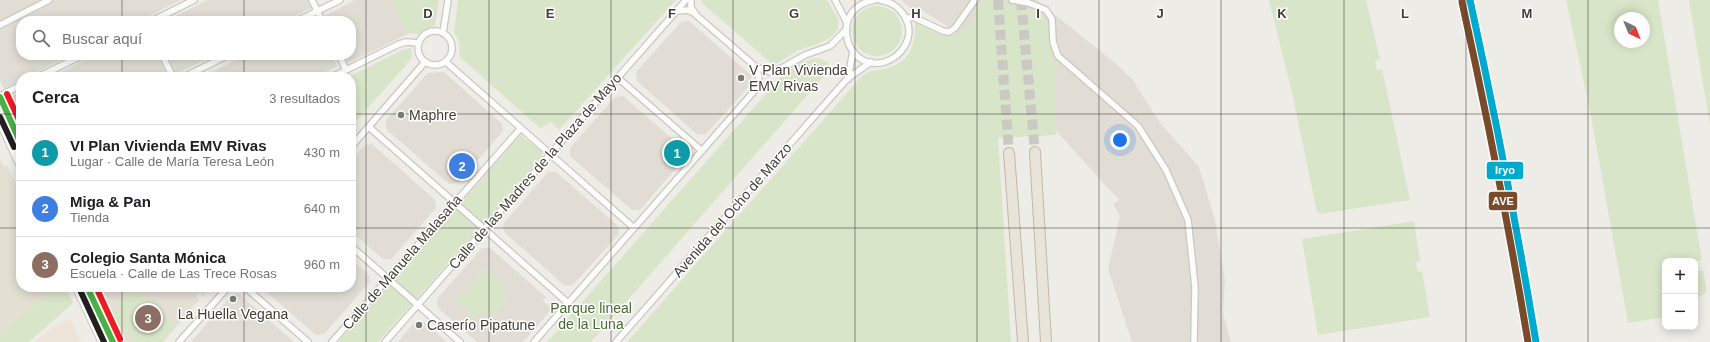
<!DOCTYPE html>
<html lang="es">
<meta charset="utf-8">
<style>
:root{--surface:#fff;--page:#f2f2f2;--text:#202124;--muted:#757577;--line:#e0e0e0;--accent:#7d7a73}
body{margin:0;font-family:Arial,sans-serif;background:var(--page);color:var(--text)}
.controls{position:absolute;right:12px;bottom:12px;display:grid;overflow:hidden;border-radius:8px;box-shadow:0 2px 10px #0003}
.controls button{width:36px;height:36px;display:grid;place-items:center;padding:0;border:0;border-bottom:1px solid var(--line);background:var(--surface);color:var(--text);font:20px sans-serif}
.compass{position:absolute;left:1614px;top:12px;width:36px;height:36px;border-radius:50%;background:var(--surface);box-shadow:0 2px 10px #0003;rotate:137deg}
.you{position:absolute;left:1120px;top:140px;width:14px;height:14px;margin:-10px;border:3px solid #fff;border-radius:50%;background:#1a73e8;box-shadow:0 0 0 6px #1a73e833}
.badge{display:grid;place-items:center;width:26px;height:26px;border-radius:50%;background:var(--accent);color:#fff;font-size:13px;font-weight:700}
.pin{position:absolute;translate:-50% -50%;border:2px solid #fff;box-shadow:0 1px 4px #0006}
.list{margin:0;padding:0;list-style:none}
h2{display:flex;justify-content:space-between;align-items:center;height:52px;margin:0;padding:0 16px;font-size:17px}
h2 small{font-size:13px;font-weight:400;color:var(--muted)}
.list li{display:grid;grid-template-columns:26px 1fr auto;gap:12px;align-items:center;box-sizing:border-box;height:56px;padding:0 16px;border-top:1px solid var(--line)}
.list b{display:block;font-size:15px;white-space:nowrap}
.list p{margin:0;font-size:13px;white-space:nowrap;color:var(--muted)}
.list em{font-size:13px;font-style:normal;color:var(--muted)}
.icon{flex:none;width:22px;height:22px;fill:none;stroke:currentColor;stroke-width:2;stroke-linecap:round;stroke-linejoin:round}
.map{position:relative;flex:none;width:1710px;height:342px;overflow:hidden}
.search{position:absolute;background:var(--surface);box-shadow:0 2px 10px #0003;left:16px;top:16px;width:340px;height:44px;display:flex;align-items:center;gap:10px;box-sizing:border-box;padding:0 14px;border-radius:16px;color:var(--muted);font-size:15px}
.panel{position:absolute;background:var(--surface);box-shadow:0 2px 10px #0003;left:16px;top:72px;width:340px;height:220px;border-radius:16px}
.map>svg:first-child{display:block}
.residential{fill:#e1ddd5}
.commercial{fill:#ece5d8}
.education{fill:#e3dfd3}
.green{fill:#d9e5c9;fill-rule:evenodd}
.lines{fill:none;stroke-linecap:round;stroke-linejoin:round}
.motorway-tunnel{stroke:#cbc9c3;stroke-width:10;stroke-dasharray:10 5;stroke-linecap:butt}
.minor-casing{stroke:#c9c8c3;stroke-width:8}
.tertiary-casing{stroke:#c9c8c3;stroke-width:9}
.motorway-casing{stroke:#c2b8a6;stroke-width:12}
.minor{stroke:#fcfcfb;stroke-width:5.5}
.tertiary{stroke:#fcfcfb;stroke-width:7}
.motorway{stroke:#e8e4d9;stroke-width:10}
.bus-1-casing{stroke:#fff;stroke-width:9}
.bus-2-casing{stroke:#fff;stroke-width:9}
.bus-3-casing{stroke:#fff;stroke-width:9}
.bus-1{stroke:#4ab146;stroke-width:6}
.bus-2{stroke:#231f20;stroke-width:6}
.bus-3{stroke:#ee1c25;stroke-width:6}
.rail-1-casing{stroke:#fff;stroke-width:10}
.rail-2-casing{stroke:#fff;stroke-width:10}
.rail-1{stroke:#00a9ce;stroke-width:7}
.rail-2{stroke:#7a4b2a;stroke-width:7}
.grid{fill:none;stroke:#413d35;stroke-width:1;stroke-opacity:0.55}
.poi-dot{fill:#7d7a73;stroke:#fff;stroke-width:1.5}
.labels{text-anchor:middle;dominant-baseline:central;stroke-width:3;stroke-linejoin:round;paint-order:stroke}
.poi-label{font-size:14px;fill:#413d35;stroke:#fff;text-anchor:start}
.street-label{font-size:14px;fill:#413d35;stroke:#fff}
.park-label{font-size:14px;fill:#446b30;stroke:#fff}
.grid-label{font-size:13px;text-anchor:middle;font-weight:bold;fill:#413d35;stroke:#fff;stroke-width:3;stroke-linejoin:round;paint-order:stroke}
.line-badge{stroke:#fff;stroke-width:1.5}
.badge-label{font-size:11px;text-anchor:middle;font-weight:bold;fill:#fff}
</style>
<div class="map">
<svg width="1710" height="342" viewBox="0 0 1710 342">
<rect width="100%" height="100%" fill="#edece7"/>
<g class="residential">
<path d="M0 0H181L139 21H21V55H71L27 77H21V80L4 89 0 81Z"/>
<path d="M208 0H307L311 8 284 21H165Z"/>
<path d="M355 0H392L408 34 348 63 344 55H351V21H326L324 16Z"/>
<path d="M901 0H1036L1113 61 1132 79 1161 124 1199 167 1215 220 1225 280 1223 313 1231 342H1132L1108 269 1120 216 1113 204 1119 200 1058 133 950 28 920 9 915 12Z"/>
<path d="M689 21 751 75 752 83 706 134 698 135 637 81 636 72 681 22Z"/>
<path d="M95 55H157L168 77H51Z"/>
<path d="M167 55H215L176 74Z"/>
<path d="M246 55H332L337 66 315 77H202Z"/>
<path d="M444 72 502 124 503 131 458 183 449 184 386 129V120L428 73Z"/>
<path d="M21 92V127L7 98Z"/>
<path d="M623 96 685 150V158L640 210H632L570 156V148L615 97Z"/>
<path d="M372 144 435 200 436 208 391 259H383L351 231V160L365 145Z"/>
<path d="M548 172H556L618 226 619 234 573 285 565 286 504 232 503 224Z"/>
<path d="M482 248H490L546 297 543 301 552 309 523 342H477L438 308 437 299Z"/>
<path d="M351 259 369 275 370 282 324 334 316 335 261 287H351Z"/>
<path d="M239 294 294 342H191L232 295Z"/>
<path d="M415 322H424L447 342H398Z"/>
</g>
<path class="commercial" d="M70 319 81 342H34L51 328Z"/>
<g class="education">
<path d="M0 159 4 167 7 165 21 195V287H56L0 333Z"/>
<path d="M97 287H210L203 296 200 293 196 297 199 300 163 342H122Z"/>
</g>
<g class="green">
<path d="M391 0H439L435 26 429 28 418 34 407 33Z"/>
<path d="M458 0H676L559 130 551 122 544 126 541 129 460 57 459 41 454 33Z"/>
<path d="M703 0H826C830 5 834 10 837 16 846 40 811 45 797 51 788 55 781 64 772 64L701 2Z"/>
<path d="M981 0H998L1039 12 1045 17 1049 28V38L1055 63 1056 135 998 138 1011 342H627L862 76C869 70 876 71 885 69 910 63 916 45 915 22L932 31 947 36 954 35 972 24Z"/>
<path d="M1269 0H1366L1380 59 1375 60 1377 70 1382 69 1410 200 1320 214 1317 212 1293 97Z"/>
<path d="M1566 0H1658L1702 260 1696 261 1698 271H1703L1707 291 1695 301V261H1665V317L1628 323 1590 110ZM1620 18H1644V42H1620Z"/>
<path d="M1689 0H1710V125Z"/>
<circle cx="877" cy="31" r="25"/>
<path d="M411 48 412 58 351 127V77H349L402 50Z"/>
<path d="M819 58 827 62 829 67 825 75 591 342H547L779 79C791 68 803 59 819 58Z"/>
<path d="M521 135 542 152V157L378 342H338Z"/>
<path d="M1414 221 1420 261 1415 262 1418 272 1422 271 1430 317 1318 335 1302 239Z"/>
<path d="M486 267 506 285 501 292 508 299 491 318 483 310 475 319 456 301Z"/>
<path d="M56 287H65L73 303 29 342H0V333Z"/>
<path d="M131 291 137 292 176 326 163 342H137L113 321 110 314Z"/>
</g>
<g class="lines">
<g class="motorway-tunnel">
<path d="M998 0 1009 153"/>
<path d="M1021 0 1035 152"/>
</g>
<defs>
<g id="minor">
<path d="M312 0 322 21"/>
<path d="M691 0V7L696 15 756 67 770 72 784 67 805 55 830 46 846 30"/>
<path d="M835 0 847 23"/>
<path d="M875 0C828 7 844 73 885 62 893 59 900 54 904 47 917 27 902 3 880 0"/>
<path d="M1012 0 1029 3 1046 10 1052 19 1053 42 1058 56 1138 126 1166 170 1188 220 1195 287 1194 342"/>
<path d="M677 11 687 10 694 13"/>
<path d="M906 19 913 17 943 31 949 32 955 28 975 0"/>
<path d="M152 21 194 0"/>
<path d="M297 21 340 0"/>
<path d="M0 25 49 0"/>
<circle cx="435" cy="48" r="17"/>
<path d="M443 33 448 0"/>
<path d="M162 55 173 77"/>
<path d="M339 55 346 70"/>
<path d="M446 62 634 228"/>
<path d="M38 77 83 55"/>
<path d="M184 77 228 55"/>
<path d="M332 77 399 44 406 42 419 43"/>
<path d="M618 78 702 151"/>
<path d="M848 79 853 51"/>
<path d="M0 96 21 85"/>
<path d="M369 127 568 303"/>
<path d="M351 147 425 62"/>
<path d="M351 246 460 342"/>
<path d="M245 287 308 342"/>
<path d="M179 342 228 287"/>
<path d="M332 342 521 128"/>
<path d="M385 342 686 0"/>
<path d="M534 342 756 89C760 80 759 75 756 67"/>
<path d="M616 342 847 79 871 62"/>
</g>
<g id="tertiary">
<path d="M0 97 21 144"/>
<path d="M0 122 21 167"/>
<path d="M76 287 102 342"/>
<path d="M87 287 113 342"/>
</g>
<g id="motorway">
<path d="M1035 152 1046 342"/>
<path d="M1009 153 1023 342"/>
</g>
</defs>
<use href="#minor" class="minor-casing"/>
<use href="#tertiary" class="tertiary-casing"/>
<use href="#motorway" class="motorway-casing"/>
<use href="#minor" class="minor"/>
<use href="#tertiary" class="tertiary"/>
<use href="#motorway" class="motorway"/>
<defs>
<g id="bus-1">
<path d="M0 97 21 144"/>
<path d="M87 287 113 342"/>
</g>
<g id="bus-2">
<path d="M0 117 14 147"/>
<path d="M80 290 104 342"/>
</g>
<g id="bus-3">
<path d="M7 94 21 124"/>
<path d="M96 287 120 339"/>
</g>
</defs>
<use href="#bus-1" class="bus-1-casing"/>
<use href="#bus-2" class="bus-2-casing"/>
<use href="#bus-3" class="bus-3-casing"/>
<use href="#bus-1" class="bus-1"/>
<use href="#bus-2" class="bus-2"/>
<use href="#bus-3" class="bus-3"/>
<defs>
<path id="rail-1" d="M1470 0C1495 114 1517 227 1536 342"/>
<path id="rail-2" d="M1462 2C1487 115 1509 228 1528 342"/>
</defs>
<use href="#rail-1" class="rail-1-casing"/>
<use href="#rail-2" class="rail-2-casing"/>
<use href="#rail-1" class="rail-1"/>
<use href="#rail-2" class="rail-2"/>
</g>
<path class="grid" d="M122 0V21M244 0V21M366 0V342M489 0V342M611 0V342M733 0V342M855 0V342M977 0V342M1099 0V342M1221 0V342M1344 0V342M1466 0V342M1588 0V342M122 55V77M244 55V77M0 114H21M351 114H1710M0 228H21M351 228H1710M122 287V342M244 287V342"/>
<g class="poi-dot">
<circle cx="741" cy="78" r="4"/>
<circle cx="401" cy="115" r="4"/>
<circle cx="233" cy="299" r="4"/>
<circle cx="419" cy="325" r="4"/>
</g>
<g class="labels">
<g class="poi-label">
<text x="749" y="70">V Plan Vivienda<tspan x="749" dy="16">EMV Rivas</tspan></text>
<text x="409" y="115">Maphre</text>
<text x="233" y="314" text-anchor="middle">La Huella Vegana</text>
<text x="427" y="325">Caserío Pipatune</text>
</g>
<g class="street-label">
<text transform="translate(535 171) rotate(-49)">Calle de las Madres de la Plaza de Mayo</text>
<text transform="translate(732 210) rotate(-49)">Avenida del Ocho de Marzo</text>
<text transform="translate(402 262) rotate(-49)">Calle de Manuela Malasaña</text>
</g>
<g class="park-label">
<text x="591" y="308">Parque lineal<tspan x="591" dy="16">de la Luna</tspan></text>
</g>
</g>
<g class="grid-label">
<text x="428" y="18">D</text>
<text x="550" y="18">E</text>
<text x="672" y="18">F</text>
<text x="794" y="18">G</text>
<text x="916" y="18">H</text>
<text x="1038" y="18">I</text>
<text x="1160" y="18">J</text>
<text x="1282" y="18">K</text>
<text x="1405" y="18">L</text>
<text x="1527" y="18">M</text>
</g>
<g class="line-badge">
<rect x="1486" y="161" width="38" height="19" rx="4" fill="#00a9ce"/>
<rect x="1488" y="191" width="30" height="20" rx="4" fill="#7a4b2a"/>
</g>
<g class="badge-label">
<text x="1505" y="174">Iryo</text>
<text x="1503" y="205">AVE</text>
</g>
</svg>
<div class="controls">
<button>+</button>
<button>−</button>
</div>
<svg class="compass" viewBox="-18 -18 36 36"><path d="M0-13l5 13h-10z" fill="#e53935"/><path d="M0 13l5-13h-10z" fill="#757577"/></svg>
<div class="you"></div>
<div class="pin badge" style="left:677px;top:153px;background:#0f9aa8">1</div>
<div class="pin badge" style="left:462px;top:166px;background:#3f7fe0">2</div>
<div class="pin badge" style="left:148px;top:318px;background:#8d6e63">3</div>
<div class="search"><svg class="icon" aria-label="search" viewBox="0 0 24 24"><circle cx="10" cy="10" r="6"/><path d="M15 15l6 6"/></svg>Buscar aquí</div>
<section class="panel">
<h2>Cerca<small>3 resultados</small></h2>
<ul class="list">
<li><span class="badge" style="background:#0f9aa8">1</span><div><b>VI Plan Vivienda EMV Rivas</b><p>Lugar · Calle de María Teresa León</p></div><em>430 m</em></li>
<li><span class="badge" style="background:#3f7fe0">2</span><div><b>Miga &amp; Pan</b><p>Tienda</p></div><em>640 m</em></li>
<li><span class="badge" style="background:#8d6e63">3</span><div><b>Colegio Santa Mónica</b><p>Escuela · Calle de Las Trece Rosas</p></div><em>960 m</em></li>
</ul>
</section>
</div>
